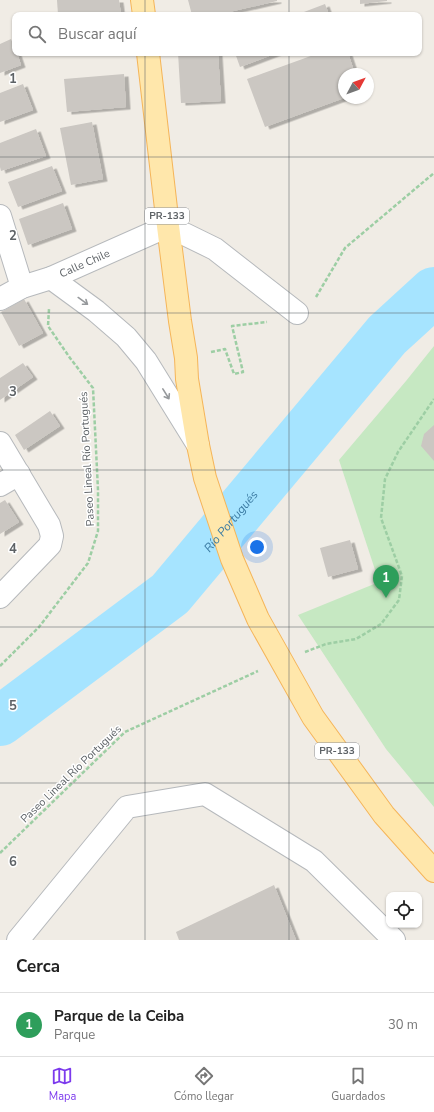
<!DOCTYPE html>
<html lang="es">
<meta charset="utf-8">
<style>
:root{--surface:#fff;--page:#f2f2f2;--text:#222;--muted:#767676;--line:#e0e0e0;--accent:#7c3aed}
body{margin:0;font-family:"Nunito Sans",sans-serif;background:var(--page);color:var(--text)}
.controls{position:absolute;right:12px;bottom:12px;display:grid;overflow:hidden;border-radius:8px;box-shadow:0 1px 3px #0004}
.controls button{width:36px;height:36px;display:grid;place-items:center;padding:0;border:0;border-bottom:1px solid var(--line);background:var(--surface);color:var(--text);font:20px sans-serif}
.compass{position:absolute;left:338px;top:68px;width:36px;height:36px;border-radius:50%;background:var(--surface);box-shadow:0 1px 3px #0004;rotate:49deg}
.you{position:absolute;left:257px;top:547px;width:14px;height:14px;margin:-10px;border:3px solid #fff;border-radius:50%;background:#1a73e8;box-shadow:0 0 0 6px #1a73e833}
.badge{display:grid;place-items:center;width:26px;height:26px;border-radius:50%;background:var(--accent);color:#fff;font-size:13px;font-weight:700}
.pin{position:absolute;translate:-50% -33px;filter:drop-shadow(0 1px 2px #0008)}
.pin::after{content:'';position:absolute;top:21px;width:14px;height:12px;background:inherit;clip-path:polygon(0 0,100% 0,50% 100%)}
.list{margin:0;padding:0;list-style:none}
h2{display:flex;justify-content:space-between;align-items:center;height:52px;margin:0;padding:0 16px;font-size:17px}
h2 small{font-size:13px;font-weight:400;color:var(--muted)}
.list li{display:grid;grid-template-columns:26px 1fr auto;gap:12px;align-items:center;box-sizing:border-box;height:64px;padding:0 16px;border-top:1px solid var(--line)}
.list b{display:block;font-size:15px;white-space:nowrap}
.list p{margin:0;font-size:13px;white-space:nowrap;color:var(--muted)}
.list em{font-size:13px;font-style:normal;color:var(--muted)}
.icon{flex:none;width:22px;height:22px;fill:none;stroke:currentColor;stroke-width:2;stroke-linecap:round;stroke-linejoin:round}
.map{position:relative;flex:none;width:434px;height:940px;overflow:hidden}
.search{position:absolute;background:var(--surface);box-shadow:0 1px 3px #0004;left:12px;right:12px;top:12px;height:44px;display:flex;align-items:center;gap:10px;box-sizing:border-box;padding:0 14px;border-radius:8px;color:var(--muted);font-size:15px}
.sheet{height:116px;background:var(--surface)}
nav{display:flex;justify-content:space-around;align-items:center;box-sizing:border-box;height:56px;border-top:1px solid var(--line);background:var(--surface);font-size:11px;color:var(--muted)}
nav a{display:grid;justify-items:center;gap:2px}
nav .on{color:var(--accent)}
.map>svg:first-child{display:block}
.green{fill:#c6e8c2}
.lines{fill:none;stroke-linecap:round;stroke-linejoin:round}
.river{stroke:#a6e4ff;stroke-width:50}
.building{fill:#cbc7c2;filter:url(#shadow)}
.minor-casing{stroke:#b6b9bc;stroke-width:24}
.major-casing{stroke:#f5b559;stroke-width:24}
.path{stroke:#9dcea4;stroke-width:2.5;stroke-dasharray:4 2;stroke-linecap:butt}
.minor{stroke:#fff;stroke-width:22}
.major{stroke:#ffe7ab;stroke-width:22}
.oneway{stroke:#96999c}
.grid{fill:none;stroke:#5d6266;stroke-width:1;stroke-opacity:0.55}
.labels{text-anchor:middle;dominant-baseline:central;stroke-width:3;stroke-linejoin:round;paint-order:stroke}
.shield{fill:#fff;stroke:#8e9194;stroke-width:1}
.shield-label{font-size:10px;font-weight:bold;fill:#5d6266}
.street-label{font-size:11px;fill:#5d6266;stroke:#fff}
.water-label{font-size:12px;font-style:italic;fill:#3b7ba3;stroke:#fff}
.grid-label{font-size:13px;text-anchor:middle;font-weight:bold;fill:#5d6266;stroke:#fff;stroke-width:3;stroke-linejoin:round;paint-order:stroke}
</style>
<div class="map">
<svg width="434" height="940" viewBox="0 0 434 940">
<defs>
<filter id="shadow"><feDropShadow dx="4.5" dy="2.5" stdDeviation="0" flood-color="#0004"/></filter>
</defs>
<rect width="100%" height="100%" fill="#f0ece5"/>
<path class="green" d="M434 346V807L386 749 298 615 379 582 339 460 406 381Z"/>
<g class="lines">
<path class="river" id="s1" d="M0 721 170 594 387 335 434 292"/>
</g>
<g class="building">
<path d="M57 0H119L121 15H58Z"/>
<path d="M188 0H277V1L216 15H192Z"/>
<path d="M360 0H387V1L360 4Z"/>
<path d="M325 4 329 15H296Z"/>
<path d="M11 39 15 49V53H17L21 65 0 73V44Z"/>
<path d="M178 53H218L221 101 181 103Z"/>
<path d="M235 53H277L240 67Z"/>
<path d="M319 53H348L355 74H344V98L265 127 247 79Z"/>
<path d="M124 74 126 107 67 112 64 79Z"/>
<path d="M23 84 33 110 0 122V93Z"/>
<path d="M92 122 103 179 71 185 60 128Z"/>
<path d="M36 129 46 156 1 171 0 167V143Z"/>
<path d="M52 166 62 191 18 207 8 182Z"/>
<path d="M63 203 72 229 28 245 19 219Z"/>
<path d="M24 299 43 333 19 346 1 312Z"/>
<path d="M23 363 33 377 0 400V378Z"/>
<path d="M50 411 60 426 24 450 15 435Z"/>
<path d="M434 425V461L421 446 424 434Z"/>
<path d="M5 500 19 522 0 534V503Z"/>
<path d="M350 540 358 569 328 577 320 548Z"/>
<path d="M274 885 296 940H179L176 932Z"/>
</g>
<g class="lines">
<defs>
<g id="minor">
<path d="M0 216 22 287"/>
<path d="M51 278 96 311 126 337 146 361 198 445"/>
<path id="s2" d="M0 299 22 287 51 278 168 226 215 249 297 313"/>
<path d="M0 443 49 525 52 536 50 545 0 597"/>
<path d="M0 485 19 474"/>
<path d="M18 940 127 807 205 794 314 861 394 940"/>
</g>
<g id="major">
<path d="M142 0 144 15"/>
<path d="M148 53 168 226 180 321 186 358 187 379 198 445 205 478 232 559 258 619 313 717 384 815 434 871"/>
</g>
</defs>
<use href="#minor" class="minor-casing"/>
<use href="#major" class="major-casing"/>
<g class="path">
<path d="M316 297 345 248 434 173"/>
<path d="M211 352 225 349 234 374 243 372 232 326 267 322"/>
<path d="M305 652 326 644 356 639 381 624 399 600 402 576 381 518 385 479 398 452 434 399"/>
<path d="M0 666 39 627 88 563 98 531V490L93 388 70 358 48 326 49 309"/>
<path d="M0 853 125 732 258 671"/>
</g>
<use href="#minor" class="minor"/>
<use href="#major" class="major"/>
</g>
<defs><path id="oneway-shaft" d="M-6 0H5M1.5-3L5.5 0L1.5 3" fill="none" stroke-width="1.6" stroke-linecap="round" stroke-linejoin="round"/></defs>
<g class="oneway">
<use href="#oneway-shaft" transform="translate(83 301) rotate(36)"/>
<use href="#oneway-shaft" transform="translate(166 394) rotate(58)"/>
</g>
<path class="grid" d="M145 0V15M289 0V15M145 53V940M289 53V940M0 157H434M0 313H434M0 470H434M0 627H434M0 783H434"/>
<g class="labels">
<g class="shield">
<rect x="145" y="208" width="44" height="16" rx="3"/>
<rect x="315" y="743" width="44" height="16" rx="3"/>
</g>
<g class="shield-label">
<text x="167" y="216">PR-133</text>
<text x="337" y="751">PR-133</text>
</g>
<g class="street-label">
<text stroke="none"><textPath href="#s2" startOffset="92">Calle Chile</textPath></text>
<text transform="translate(87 459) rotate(-93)">Paseo Lineal Río Portugués</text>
<text transform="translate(71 774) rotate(-44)">Paseo Lineal Río Portugués</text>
</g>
<g class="water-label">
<text stroke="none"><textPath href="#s1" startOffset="307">Río Portugués</textPath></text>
</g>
</g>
<g class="grid-label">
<text x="13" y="83">1</text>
<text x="13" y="240">2</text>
<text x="13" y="396">3</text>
<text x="13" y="553">4</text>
<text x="13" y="710">5</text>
<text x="13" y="866">6</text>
</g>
</svg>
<div class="controls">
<button><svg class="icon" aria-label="locate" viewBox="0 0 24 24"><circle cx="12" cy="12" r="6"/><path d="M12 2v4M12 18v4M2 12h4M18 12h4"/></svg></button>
</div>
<svg class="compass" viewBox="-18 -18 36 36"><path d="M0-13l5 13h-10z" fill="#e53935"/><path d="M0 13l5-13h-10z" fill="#767676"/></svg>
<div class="you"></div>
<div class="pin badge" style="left:386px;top:598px;background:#2e9e5b">1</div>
<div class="search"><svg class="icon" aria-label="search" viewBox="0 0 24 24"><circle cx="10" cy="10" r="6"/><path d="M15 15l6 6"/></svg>Buscar aquí</div>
</div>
<section class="sheet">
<h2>Cerca<small></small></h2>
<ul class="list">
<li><span class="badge" style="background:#2e9e5b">1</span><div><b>Parque de la Ceiba</b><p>Parque</p></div><em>30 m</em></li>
</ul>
</section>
<nav>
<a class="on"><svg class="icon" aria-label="map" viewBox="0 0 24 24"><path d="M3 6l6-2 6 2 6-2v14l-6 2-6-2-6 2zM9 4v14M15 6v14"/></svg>Mapa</a>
<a><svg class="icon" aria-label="directions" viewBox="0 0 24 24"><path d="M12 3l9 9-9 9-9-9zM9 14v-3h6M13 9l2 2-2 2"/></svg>Cómo llegar</a>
<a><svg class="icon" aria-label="saved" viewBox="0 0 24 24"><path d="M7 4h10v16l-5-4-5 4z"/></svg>Guardados</a>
</nav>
